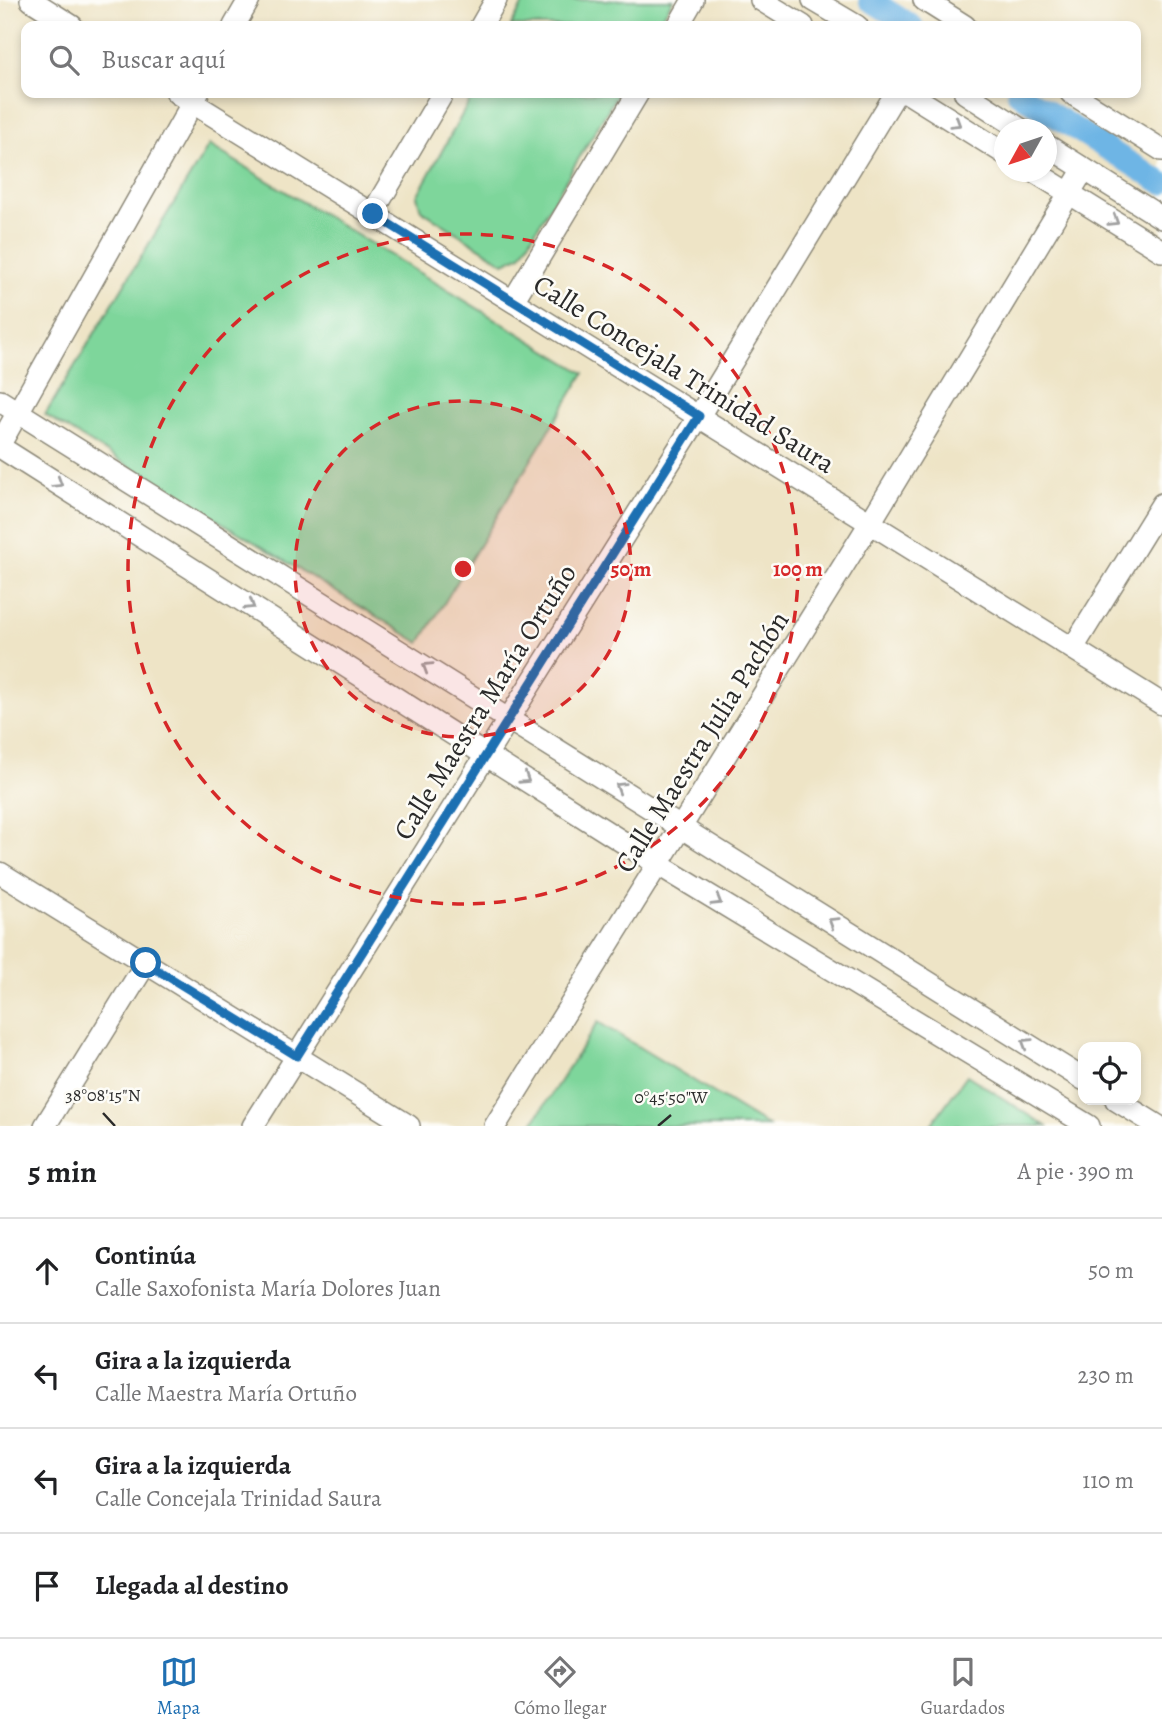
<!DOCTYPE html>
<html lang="es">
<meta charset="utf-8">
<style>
:root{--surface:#fff;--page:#f2f2f2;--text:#202124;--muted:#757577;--line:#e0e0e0;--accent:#1f6fb2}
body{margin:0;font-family:Alegreya,serif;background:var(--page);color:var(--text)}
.controls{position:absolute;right:21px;bottom:21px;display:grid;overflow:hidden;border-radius:14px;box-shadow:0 4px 10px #0003}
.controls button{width:63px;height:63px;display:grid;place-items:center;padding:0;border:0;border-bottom:2px solid var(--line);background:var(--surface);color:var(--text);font:35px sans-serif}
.compass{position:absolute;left:994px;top:119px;width:63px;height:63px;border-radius:50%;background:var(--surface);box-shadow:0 4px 10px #0003;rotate:230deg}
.stop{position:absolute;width:21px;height:21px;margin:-16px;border:5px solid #1f6fb2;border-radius:50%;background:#fff}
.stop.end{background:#1f6fb2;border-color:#fff;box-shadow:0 2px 7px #0008}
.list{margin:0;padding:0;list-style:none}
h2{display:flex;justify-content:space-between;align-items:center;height:91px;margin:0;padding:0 28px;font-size:30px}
h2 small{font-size:23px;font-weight:400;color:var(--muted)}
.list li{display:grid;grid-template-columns:46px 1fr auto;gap:21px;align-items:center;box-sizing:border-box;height:105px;padding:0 28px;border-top:2px solid var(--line)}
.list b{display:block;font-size:26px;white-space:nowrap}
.list p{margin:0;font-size:23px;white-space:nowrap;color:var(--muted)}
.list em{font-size:23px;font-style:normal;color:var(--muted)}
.icon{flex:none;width:38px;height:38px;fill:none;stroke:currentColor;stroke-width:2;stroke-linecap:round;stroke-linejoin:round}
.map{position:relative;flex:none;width:1162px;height:1126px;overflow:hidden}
.search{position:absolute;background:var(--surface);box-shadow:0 4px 10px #0003;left:21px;right:21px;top:21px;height:77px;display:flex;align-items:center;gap:18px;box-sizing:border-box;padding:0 24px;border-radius:14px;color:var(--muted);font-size:26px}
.sheet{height:511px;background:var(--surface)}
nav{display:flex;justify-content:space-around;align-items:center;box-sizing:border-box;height:98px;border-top:2px solid var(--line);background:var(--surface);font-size:19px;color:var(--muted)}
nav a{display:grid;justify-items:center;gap:4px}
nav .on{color:var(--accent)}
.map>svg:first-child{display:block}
.green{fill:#7ed69b;stroke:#548063;stroke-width:2}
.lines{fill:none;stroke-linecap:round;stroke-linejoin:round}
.canal{stroke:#6eb5e5;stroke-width:23}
.minor-casing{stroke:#8c8878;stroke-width:24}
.minor{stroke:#fff;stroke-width:21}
.oneway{stroke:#a0a0a0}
.route{stroke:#1f6fb2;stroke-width:9}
.ticks{fill:none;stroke:#2b2b2b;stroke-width:2.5}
.ring{fill:none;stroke:#d62828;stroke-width:3.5;stroke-dasharray:12 9}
.labels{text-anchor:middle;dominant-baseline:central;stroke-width:5;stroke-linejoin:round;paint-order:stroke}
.street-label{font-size:28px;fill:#2b2b2b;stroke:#fdfcf7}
.ticks-label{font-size:18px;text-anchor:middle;fill:#2b2b2b;stroke:#fdfcf7;stroke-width:5;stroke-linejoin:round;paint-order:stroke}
.centre{fill:#d62828;stroke:#fdfcf7;stroke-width:3.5}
.ring-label{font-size:21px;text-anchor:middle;font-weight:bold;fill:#d62828;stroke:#fdfcf7;stroke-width:5;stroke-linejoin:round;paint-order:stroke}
</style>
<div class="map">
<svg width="1162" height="1126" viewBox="0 0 1162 1126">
<rect width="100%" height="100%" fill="#fdfcf7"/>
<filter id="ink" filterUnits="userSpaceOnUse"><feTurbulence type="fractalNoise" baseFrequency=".0143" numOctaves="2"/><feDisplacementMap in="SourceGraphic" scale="14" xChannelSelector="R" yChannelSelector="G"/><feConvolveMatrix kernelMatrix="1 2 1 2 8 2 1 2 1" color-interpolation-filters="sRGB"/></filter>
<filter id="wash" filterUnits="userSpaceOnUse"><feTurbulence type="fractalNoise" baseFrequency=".00686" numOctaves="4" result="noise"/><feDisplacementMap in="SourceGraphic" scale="28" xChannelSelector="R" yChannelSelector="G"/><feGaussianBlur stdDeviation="1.57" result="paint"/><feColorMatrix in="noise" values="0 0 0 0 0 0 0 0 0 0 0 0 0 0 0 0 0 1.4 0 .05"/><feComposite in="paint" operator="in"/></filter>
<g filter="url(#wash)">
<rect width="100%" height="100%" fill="#eee4c6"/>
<g class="green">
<path d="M525 0H673L657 26H511Z"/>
<path d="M474 93H618L521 255 504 263 421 210 417 196Z"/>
<path d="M209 145 584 373 420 643 45 415Z"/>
<path d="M598 1022 768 1126H531Z"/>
<path d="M967 1075 1046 1126H930Z"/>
</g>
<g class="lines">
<g class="canal">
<path d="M870 0 912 26"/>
<path d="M1018 93 1162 183"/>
</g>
</g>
</g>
<g filter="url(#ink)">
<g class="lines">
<defs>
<g id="minor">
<path d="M31 0 72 26"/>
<path d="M761 0 803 26"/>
<path d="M813 0 857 26"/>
<path d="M924 0 965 26"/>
<path d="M234 26 249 0"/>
<path d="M481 26 496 0"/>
<path d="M678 26 693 0"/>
<path d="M177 93 1162 704"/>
<path d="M908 93 1004 153"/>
<path d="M965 93 1022 130"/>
<path d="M1071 93 1162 150"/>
<path d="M1046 145 1162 218"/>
<path d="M1035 172 1162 251"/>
<path d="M372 214 443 93"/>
<path d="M513 301 638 93"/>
<path d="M0 401 1083 1079"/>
<path d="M0 444 198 93"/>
<path d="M0 447 659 865 1089 1126"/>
<path d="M1073 648 1162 504"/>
<path d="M0 873 409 1126"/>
<path d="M1116 1100 1158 1126"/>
<path d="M45 1126 146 963"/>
<path d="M253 1126 699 416 896 93"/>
<path d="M495 1126 870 523 1084 169"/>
</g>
</defs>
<use href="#minor" class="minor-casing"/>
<use href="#minor" class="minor"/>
</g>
<defs><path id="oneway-chevron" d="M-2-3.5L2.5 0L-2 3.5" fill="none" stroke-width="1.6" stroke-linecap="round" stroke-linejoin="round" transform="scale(1.75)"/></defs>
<g class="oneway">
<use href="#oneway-chevron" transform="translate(956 123) rotate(32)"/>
<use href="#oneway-chevron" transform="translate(1114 221) rotate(32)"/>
<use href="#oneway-chevron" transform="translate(58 483) rotate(32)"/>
<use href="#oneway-chevron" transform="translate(250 605) rotate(32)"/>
<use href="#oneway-chevron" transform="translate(427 667) rotate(-148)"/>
<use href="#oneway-chevron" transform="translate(525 779) rotate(33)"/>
<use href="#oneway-chevron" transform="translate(620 787) rotate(-148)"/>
<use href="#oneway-chevron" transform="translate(717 901) rotate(31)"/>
<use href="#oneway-chevron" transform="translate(833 922) rotate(-148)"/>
<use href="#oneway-chevron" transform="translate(1026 1043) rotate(-148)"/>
</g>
</g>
<g class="lines" filter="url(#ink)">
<path class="route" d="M146 963 297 1056 699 416 373 214"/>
</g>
<path class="ticks" d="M103 1113 115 1126M658 1126 671 1115"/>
<circle cx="463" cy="569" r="168" fill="#d62828" fill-opacity=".12"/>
<g class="ring">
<circle cx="463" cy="569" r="168"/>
<circle cx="463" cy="569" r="335"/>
</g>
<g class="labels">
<g class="street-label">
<text transform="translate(684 374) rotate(32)">Calle Concejala Trinidad Saura</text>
<text transform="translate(485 702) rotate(-58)">Calle Maestra María Ortuño</text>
<text transform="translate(702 742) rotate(-58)">Calle Maestra Julia Pachón</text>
</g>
</g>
<g class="ticks-label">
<text x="103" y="1101">38°08'15"N</text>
<text x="671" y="1103">0°45'50"W</text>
</g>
<circle cx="463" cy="569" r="10" class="centre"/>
<g class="ring-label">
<text x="631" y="576">50 m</text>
<text x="798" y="576">100 m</text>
</g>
</svg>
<div class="controls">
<button><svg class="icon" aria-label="locate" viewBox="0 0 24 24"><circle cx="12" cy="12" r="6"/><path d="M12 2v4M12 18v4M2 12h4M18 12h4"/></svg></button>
</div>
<svg class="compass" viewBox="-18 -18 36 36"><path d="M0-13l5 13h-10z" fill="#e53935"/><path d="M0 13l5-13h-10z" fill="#757577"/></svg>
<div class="stop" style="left:146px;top:963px"></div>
<div class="stop end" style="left:373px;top:214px"></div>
<div class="search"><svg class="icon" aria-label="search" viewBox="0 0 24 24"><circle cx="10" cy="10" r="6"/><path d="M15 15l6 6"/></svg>Buscar aquí</div>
</div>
<section class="sheet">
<h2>5 min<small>A pie · 390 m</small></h2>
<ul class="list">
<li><svg class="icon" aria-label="ahead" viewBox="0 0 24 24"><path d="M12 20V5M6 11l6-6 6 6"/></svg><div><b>Continúa</b><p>Calle Saxofonista María Dolores Juan</p></div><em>50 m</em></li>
<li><svg class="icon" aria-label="left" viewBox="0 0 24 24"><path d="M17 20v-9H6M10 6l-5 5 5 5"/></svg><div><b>Gira a la izquierda</b><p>Calle Maestra María Ortuño</p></div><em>230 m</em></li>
<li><svg class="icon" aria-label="left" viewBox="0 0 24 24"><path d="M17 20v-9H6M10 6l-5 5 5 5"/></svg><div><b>Gira a la izquierda</b><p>Calle Concejala Trinidad Saura</p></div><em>110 m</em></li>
<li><svg class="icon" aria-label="arrive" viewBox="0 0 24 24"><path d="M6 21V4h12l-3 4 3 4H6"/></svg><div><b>Llegada al destino</b></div></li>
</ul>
</section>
<nav>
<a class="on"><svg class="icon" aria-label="map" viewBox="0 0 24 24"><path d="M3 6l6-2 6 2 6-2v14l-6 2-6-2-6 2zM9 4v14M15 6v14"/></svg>Mapa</a>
<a><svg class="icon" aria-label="directions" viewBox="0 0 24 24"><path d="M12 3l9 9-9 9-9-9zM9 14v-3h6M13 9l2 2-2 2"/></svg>Cómo llegar</a>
<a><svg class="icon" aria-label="saved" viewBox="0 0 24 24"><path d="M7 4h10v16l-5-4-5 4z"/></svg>Guardados</a>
</nav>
